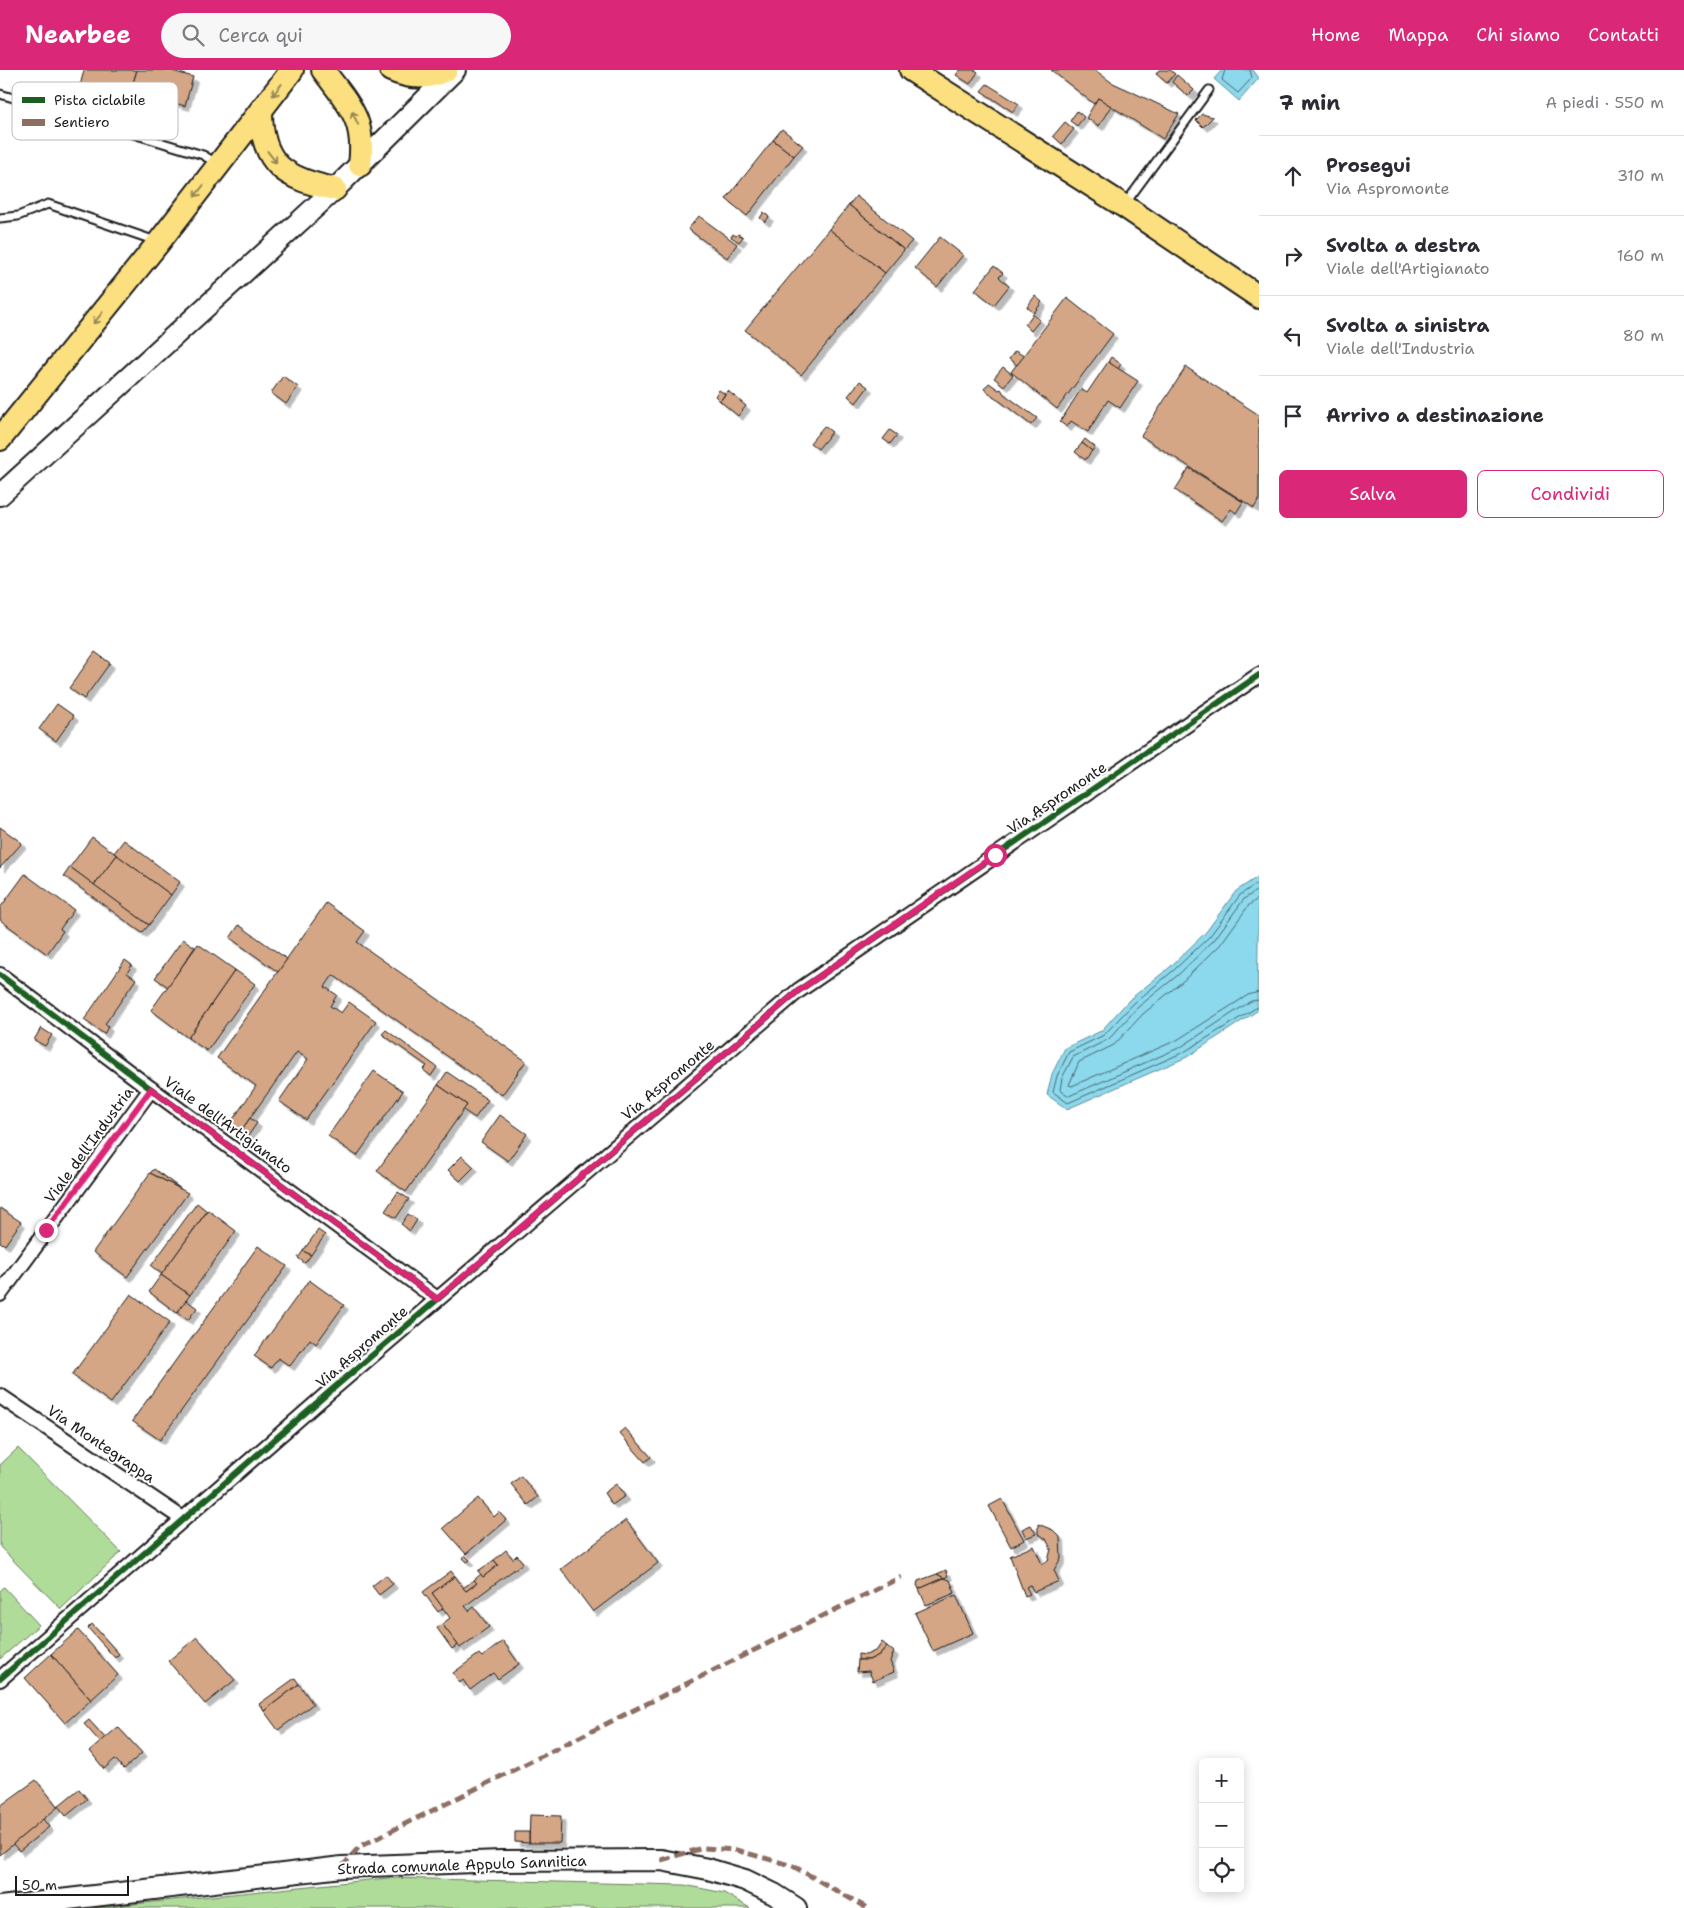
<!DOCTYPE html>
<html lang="it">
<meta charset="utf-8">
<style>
:root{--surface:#fff;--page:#f7f7f7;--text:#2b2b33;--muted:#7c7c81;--line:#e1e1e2;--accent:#db2777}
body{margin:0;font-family:"Shantell Sans",sans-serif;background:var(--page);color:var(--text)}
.controls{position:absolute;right:15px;bottom:15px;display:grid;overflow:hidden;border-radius:8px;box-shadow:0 2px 12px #0003}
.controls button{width:45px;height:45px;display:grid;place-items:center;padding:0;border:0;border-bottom:1px solid var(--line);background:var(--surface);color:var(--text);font:25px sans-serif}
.scale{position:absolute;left:15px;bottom:12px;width:114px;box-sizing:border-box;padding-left:5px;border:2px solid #1c1c1c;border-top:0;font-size:14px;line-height:18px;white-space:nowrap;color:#1c1c1c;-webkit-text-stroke:4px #fff;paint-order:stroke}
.stop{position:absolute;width:15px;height:15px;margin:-11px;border:4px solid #db2777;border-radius:50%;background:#fff}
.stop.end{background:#db2777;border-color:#fff;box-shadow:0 1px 5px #0008}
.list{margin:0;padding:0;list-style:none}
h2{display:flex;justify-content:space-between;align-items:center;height:65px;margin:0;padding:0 20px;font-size:21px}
h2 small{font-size:16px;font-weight:400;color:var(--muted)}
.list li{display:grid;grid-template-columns:32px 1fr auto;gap:15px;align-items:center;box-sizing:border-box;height:80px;padding:0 20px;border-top:1px solid var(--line)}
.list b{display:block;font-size:19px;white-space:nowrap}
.list p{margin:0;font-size:16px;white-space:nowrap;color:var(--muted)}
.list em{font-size:16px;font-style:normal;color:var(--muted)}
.actions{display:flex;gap:10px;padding:15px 20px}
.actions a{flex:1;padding:11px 0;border:1px solid var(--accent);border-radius:8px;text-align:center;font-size:18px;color:var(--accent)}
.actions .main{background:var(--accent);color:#fff}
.icon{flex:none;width:28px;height:28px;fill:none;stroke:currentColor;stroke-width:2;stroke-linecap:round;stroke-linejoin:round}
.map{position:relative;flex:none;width:1259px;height:1838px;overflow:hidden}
header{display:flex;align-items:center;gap:30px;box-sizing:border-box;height:70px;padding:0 25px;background:var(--accent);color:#fff}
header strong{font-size:24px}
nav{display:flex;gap:28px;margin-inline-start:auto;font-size:18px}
.search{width:350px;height:45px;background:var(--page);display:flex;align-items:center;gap:12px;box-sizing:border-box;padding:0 18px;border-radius:28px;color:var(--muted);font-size:19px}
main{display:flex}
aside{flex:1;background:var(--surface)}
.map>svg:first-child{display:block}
.green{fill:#b0dc9a;stroke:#667c5b}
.water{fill:#8cd8ec;stroke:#5f8d99}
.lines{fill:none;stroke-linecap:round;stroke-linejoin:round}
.shore{stroke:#49676f;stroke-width:1}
.building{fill:#d4a686;stroke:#1c1c1c;filter:url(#shadow)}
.lane-casing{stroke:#1c1c1c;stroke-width:11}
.street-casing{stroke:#1c1c1c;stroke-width:18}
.secondary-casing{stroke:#1c1c1c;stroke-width:24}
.primary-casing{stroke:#1c1c1c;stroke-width:26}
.lane{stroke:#fff;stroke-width:7}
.street{stroke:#fff;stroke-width:14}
.secondary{stroke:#fff;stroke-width:20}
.primary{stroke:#fce080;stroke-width:22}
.quiet{stroke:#8d6e63;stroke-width:5;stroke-dasharray:10 5;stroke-linecap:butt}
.cycleway-casing{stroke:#fff;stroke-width:9}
.cycleway{stroke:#1b5e20;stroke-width:6}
.oneway{stroke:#978853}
.route{stroke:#db2777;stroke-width:6}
.labels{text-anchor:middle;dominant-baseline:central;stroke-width:4;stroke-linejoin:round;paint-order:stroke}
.street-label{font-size:15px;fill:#1c1c1c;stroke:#fff}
.key{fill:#fff;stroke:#bbb;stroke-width:1}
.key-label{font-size:14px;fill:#1c1c1c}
</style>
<header>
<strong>Nearbee</strong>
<div class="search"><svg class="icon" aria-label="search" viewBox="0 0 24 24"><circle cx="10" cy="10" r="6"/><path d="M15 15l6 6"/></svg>Cerca qui</div>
<nav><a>Home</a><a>Mappa</a><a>Chi siamo</a><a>Contatti</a></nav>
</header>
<main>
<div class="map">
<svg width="1259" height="1838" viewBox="0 0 1259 1838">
<defs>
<filter id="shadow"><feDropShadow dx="4.5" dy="4.5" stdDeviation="0" flood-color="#0004"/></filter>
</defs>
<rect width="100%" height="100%" fill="#fff"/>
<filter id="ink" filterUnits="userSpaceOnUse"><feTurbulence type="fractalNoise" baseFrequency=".02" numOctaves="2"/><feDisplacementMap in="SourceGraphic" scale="10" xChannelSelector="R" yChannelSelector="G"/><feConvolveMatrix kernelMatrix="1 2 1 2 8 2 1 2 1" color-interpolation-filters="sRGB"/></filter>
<g filter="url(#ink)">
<g class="green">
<path d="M18 1378 121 1482 61 1539 0 1477V1395Z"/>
<path d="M4 1517 39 1555 0 1589V1521Z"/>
<path d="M388 1808 684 1815 724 1823 750 1838H95Z"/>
</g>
<g class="water">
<path d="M1222 0H1253L1259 8 1239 31 1214 9Z"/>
<path d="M1259 806 1257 941 1187 987 1067 1039 1047 1025 1052 1004 1065 978 1101 961 1129 930 1170 897 1206 862 1236 821Z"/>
</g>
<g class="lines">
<g class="shore">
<path d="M1225 0 1222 10 1238 23 1252 8 1250 0"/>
<path d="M1259 812 1240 825 1210 866 1174 900 1133 934 1104 965 1069 982 1057 1006 1053 1022 1068 1033 1184 982 1259 936"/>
<path d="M1259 819 1244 829 1214 870 1178 905 1137 938 1109 969 1073 987 1062 1008 1060 1020 1069 1026 1181 977 1251 931 1259 930"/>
<path d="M1259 828 1249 835 1220 875 1183 911 1143 944 1114 975 1079 992 1069 1015 1072 1016 1177 970 1248 925 1259 922"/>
</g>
</g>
<g class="building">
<path d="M84 0H137L131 20 112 15 108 28 79 20Z"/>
<path d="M137 0H169L193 7 185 36 131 20Z"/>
<path d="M960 0H975L978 2 970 14 956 5Z"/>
<path d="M1051 0H1095L1111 12 1179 44 1163 69 1098 28 1094 34Z"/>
<path d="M1159 0H1170L1175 4 1167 13 1156 4Z"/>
<path d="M1177 5 1194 20 1188 26 1172 12Z"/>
<path d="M987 14 1019 34 1013 42 981 21Z"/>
<path d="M1098 28 1111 36 1099 56 1086 48Z"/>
<path d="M1077 41 1084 47 1077 56 1070 51Z"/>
<path d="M1202 44 1213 47 1203 57 1196 50Z"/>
<path d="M1065 52 1074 59 1062 74 1053 66Z"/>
<path d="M782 59 803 76 794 86 773 70Z"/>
<path d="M773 70 794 86 747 146 726 129Z"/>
<path d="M856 126 912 171 904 180 849 135Z"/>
<path d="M849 135 904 180 885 203 829 159Z"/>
<path d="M764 142 769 147 765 152 760 148Z"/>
<path d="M699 146 737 174 727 188 688 159Z"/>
<path d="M829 159 885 203 801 305 745 260Z"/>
<path d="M733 164 736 166 738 164 743 167 739 172 731 167Z"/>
<path d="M940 167 963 185 937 217 915 198Z"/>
<path d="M994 196 1003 203 999 207 1009 216 994 235 975 220Z"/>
<path d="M1035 226 1042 232 1034 243 1027 237Z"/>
<path d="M1067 228 1113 264 1057 339 1011 302Z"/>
<path d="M1033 244 1040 250 1031 261 1025 255Z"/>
<path d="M1015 281 1024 286 1017 295 1009 289Z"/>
<path d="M1111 287 1121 294 1118 299 1108 292Z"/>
<path d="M1108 292 1138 311 1120 338 1108 330 1088 362 1071 351 1067 357 1060 352 1081 319 1087 323Z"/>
<path d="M1003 297 1013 305 1004 316 994 308Z"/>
<path d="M1186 297 1259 345V430L1254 438 1141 366Z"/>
<path d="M283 306 298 317 286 334 271 323Z"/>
<path d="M860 311 868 317 856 333 848 326Z"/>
<path d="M989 313 999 320 1001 319 1004 324 1037 348 1031 355 984 319Z"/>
<path d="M719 320 725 324 720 331 715 326Z"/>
<path d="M728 321 746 336 738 346 720 331Z"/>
<path d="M824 356 832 362 818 379 810 373Z"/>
<path d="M890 360 897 365 890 374 883 369Z"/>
<path d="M1085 369 1095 377 1092 381 1082 373Z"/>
<path d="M1082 373 1092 381 1085 390 1075 382Z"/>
<path d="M1189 398 1243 432 1236 443 1231 439 1222 451 1175 420Z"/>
<path d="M95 582 110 593 84 629 69 618Z"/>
<path d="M57 634 74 646 56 671 39 659Z"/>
<path d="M0 757 22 773 0 798Z"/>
<path d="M92 767 117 785 94 815 70 797Z"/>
<path d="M124 770 180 812 171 825 114 783Z"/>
<path d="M117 785 171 825 149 855 94 815Z"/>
<path d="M70 797 149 855 142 863 64 806Z"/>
<path d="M25 804 74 840 60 859 63 861 47 884 0 850V838Z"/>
<path d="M326 833 365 861 357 872 526 991 502 1025 333 905 325 917 337 925 330 936 341 943 349 932 376 951 306 1050 279 1031 308 989 297 982 240 1062 229 1055 256 1016 217 988Z"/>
<path d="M239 855 287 889 278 902 230 868Z"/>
<path d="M183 869 195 877 168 917 155 908Z"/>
<path d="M198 874 235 900 188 968 151 940Z"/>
<path d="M125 890 132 895 127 903 136 909 105 954 108 957 104 964 84 950Z"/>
<path d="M235 900 255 914 207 981 188 968Z"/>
<path d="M41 958 52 965 45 976 34 970Z"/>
<path d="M386 960 437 997 431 1006 423 1000 427 996 382 964Z"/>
<path d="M374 1001 403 1021 357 1086 328 1066Z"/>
<path d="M447 1002 488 1030 475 1048 463 1040 467 1035 438 1015Z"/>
<path d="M438 1015 467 1035 406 1122 377 1101Z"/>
<path d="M500 1045 527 1064 508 1091 481 1072Z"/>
<path d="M250 1048 257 1053 246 1069 239 1064Z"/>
<path d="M462 1086 474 1097 460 1111 448 1100Z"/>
<path d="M154 1099 181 1119 150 1103Z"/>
<path d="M150 1103 188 1123 127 1207 93 1182Z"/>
<path d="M398 1122 409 1129 396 1148 385 1141Z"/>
<path d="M197 1133 207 1141 162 1204 151 1196Z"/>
<path d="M0 1138 21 1152 5 1175 0 1172Z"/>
<path d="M208 1140 236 1161 190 1225 161 1205Z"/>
<path d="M408 1144 417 1150 410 1161 401 1154Z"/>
<path d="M318 1160 325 1165 311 1185 303 1181Z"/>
<path d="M258 1176 287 1196 160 1370 132 1351Z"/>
<path d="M303 1181 311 1185 305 1193 298 1188Z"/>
<path d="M161 1205 190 1225 177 1243 149 1222Z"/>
<path d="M309 1210 344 1235 316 1274 310 1269 290 1296 278 1288 271 1298 254 1286Z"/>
<path d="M131 1224 170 1252 111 1333 72 1305Z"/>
<path d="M186 1230 197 1238 188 1250 177 1243Z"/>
<path d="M625 1358 651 1387 645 1392 619 1363Z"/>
<path d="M521 1406 538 1427 528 1435 511 1414Z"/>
<path d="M616 1414 625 1426 612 1435 604 1423Z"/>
<path d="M478 1428 494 1447 499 1442 506 1450 466 1484 443 1458Z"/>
<path d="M1002 1429 1024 1470 1011 1477 989 1436Z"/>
<path d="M626 1450 658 1493 593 1542 561 1499Z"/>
<path d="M1038 1454 1053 1460 1060 1467 1061 1488 1054 1500 1059 1511 1034 1522 1030 1515 1026 1517 1030 1524 1025 1526 1010 1486 1034 1476 1042 1494 1048 1491 1051 1479 1046 1469 1038 1464Z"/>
<path d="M1031 1455 1036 1464 1026 1468 1022 1459Z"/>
<path d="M506 1480 513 1489 517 1485 523 1493 465 1536 469 1541 474 1537 489 1557 460 1578 442 1554 450 1548 432 1523 455 1506 466 1521 477 1513 474 1510 481 1504 483 1507 498 1495 494 1490Z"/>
<path d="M465 1485 470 1490 467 1492 463 1488Z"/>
<path d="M494 1490 498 1495 483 1507 478 1501Z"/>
<path d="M946 1500 948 1506 944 1508 937 1504Z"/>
<path d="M451 1501 455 1506 432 1523 443 1538 438 1542 423 1522Z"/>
<path d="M937 1504 944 1508 919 1519 917 1515 918 1511Z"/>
<path d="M386 1505 393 1514 379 1525 372 1516Z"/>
<path d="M944 1508 950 1510 955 1523 926 1535 919 1519Z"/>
<path d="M474 1510 477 1513 466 1521 463 1518Z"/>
<path d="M956 1525 973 1563 933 1581 915 1543Z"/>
<path d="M92 1554 119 1584 115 1588 88 1558Z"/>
<path d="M442 1554 458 1575 452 1579 437 1558Z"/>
<path d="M78 1560 118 1605 91 1630 51 1584Z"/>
<path d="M197 1567 235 1610 205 1634 168 1591Z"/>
<path d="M503 1571 519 1594 498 1609 493 1603 470 1620 463 1610 460 1613 453 1603 479 1584 482 1587Z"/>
<path d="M882 1572 887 1576 879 1585 869 1590H858V1584L866 1585 877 1580Z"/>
<path d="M887 1576 894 1582 890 1591 894 1602 873 1611 869 1601 857 1602 858 1590H869L879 1585Z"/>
<path d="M51 1584 91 1630 65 1653 25 1608Z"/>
<path d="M295 1608 299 1614 264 1641 259 1634Z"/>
<path d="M299 1614 313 1634 278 1660 264 1641Z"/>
<path d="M89 1650 105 1668 100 1672 84 1654Z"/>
<path d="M118 1657 142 1683 124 1699 115 1689 104 1699 90 1681Z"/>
<path d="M36 1710 58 1737 0 1785V1736Z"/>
<path d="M79 1719 87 1729 66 1746 58 1736Z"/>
<path d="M530 1745 561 1746 560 1773H529Z"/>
<path d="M43 1749 49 1757 19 1781 13 1774Z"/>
<path d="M515 1762H529V1773L515 1772Z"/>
</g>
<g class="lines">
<defs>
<g id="lane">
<path d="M0 24 203 85 216 93"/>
<path d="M1125 134 1209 20"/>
<path d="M0 148 18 146 48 134 156 171"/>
</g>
<g id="street">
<path d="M0 905 151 1019 437 1229"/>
<path d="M0 1224 151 1019"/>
<path d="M0 1326 183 1449"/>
<path d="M0 1609 328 1323 798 921 1259 605"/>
</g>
<g id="secondary">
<path d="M0 425 335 119 455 0"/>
<path d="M0 1837 342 1797 501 1791 661 1790 708 1799 745 1810 774 1824 796 1838"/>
</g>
<g id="primary">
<path d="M323 0C349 35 366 49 360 95"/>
<path d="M391 0C409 8 428 9 446 0"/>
<path d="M911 0 1124 136 1259 227"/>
<path d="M261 41C261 95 286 109 335 119"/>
<path d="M0 369 159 172 292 0"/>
</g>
</defs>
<use href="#lane" class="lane-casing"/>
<use href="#street" class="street-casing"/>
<use href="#secondary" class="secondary-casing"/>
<use href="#primary" class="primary-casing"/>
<use href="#lane" class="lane"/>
<use href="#street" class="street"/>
<use href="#secondary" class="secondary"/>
<use href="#primary" class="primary"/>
<g class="quiet">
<path d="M661 1790 703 1778 736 1780 793 1796 867 1838"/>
<path d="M342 1797 359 1777 901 1507"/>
</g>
<defs>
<g id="cycleway">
<path d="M0 905 151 1019 437 1229"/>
<path d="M0 1609 328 1323 798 921 1259 605"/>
</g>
</defs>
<use href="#cycleway" class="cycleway-casing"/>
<use href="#cycleway" class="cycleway"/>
</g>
<defs><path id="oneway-shaft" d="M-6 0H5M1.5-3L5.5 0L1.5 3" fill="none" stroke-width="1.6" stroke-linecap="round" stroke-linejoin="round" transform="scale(1.25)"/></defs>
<g class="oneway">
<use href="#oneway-shaft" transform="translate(277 20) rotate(128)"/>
<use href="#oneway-shaft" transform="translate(355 48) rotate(-115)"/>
<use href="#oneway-shaft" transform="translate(272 87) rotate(52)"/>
<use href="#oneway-shaft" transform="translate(199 121) rotate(128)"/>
<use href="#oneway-shaft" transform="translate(98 248) rotate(129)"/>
</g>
</g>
<g class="lines" filter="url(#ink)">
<path class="route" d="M46 1160 151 1019 437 1229 798 921 995 785"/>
</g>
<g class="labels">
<g class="street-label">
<text transform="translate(1057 728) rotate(-34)">Via Aspromonte</text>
<text transform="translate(668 1010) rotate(-40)">Via Aspromonte</text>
<text transform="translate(228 1055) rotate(36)">Viale dell'Artigianato</text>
<text transform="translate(89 1075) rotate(-54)">Viale dell'Industria</text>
<text transform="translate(362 1277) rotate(-41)">Via Aspromonte</text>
<text transform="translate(101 1374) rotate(34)">Via Montegrappa</text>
<text transform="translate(462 1795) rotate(-2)">Strada comunale Appulo Sannitica</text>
</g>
</g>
<rect x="12" y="12" width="166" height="58" rx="8" class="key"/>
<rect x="22" y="27" width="23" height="6" fill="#1b5e20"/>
<rect x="22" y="49" width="23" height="7" fill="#8d6e63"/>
<g class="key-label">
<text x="54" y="35">Pista ciclabile</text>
<text x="54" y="57">Sentiero</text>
</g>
</svg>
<div class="controls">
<button>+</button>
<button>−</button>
<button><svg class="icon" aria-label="locate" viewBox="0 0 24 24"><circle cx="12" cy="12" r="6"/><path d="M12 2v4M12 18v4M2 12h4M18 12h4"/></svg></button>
</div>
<div class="scale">50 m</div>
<div class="stop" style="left:995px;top:785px"></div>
<div class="stop end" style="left:46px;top:1160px"></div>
</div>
<aside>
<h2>7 min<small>A piedi · 550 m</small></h2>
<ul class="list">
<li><svg class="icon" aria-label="ahead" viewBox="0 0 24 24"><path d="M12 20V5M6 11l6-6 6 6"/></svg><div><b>Prosegui</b><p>Via Aspromonte</p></div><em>310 m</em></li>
<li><svg class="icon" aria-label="right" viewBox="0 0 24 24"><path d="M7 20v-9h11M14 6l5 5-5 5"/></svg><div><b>Svolta a destra</b><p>Viale dell'Artigianato</p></div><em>160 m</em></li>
<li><svg class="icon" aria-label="left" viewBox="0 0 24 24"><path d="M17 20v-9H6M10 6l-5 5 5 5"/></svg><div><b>Svolta a sinistra</b><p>Viale dell'Industria</p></div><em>80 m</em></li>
<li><svg class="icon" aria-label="arrive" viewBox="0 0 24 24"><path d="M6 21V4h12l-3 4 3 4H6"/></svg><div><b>Arrivo a destinazione</b></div></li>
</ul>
<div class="actions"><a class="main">Salva</a><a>Condividi</a></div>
</aside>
</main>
